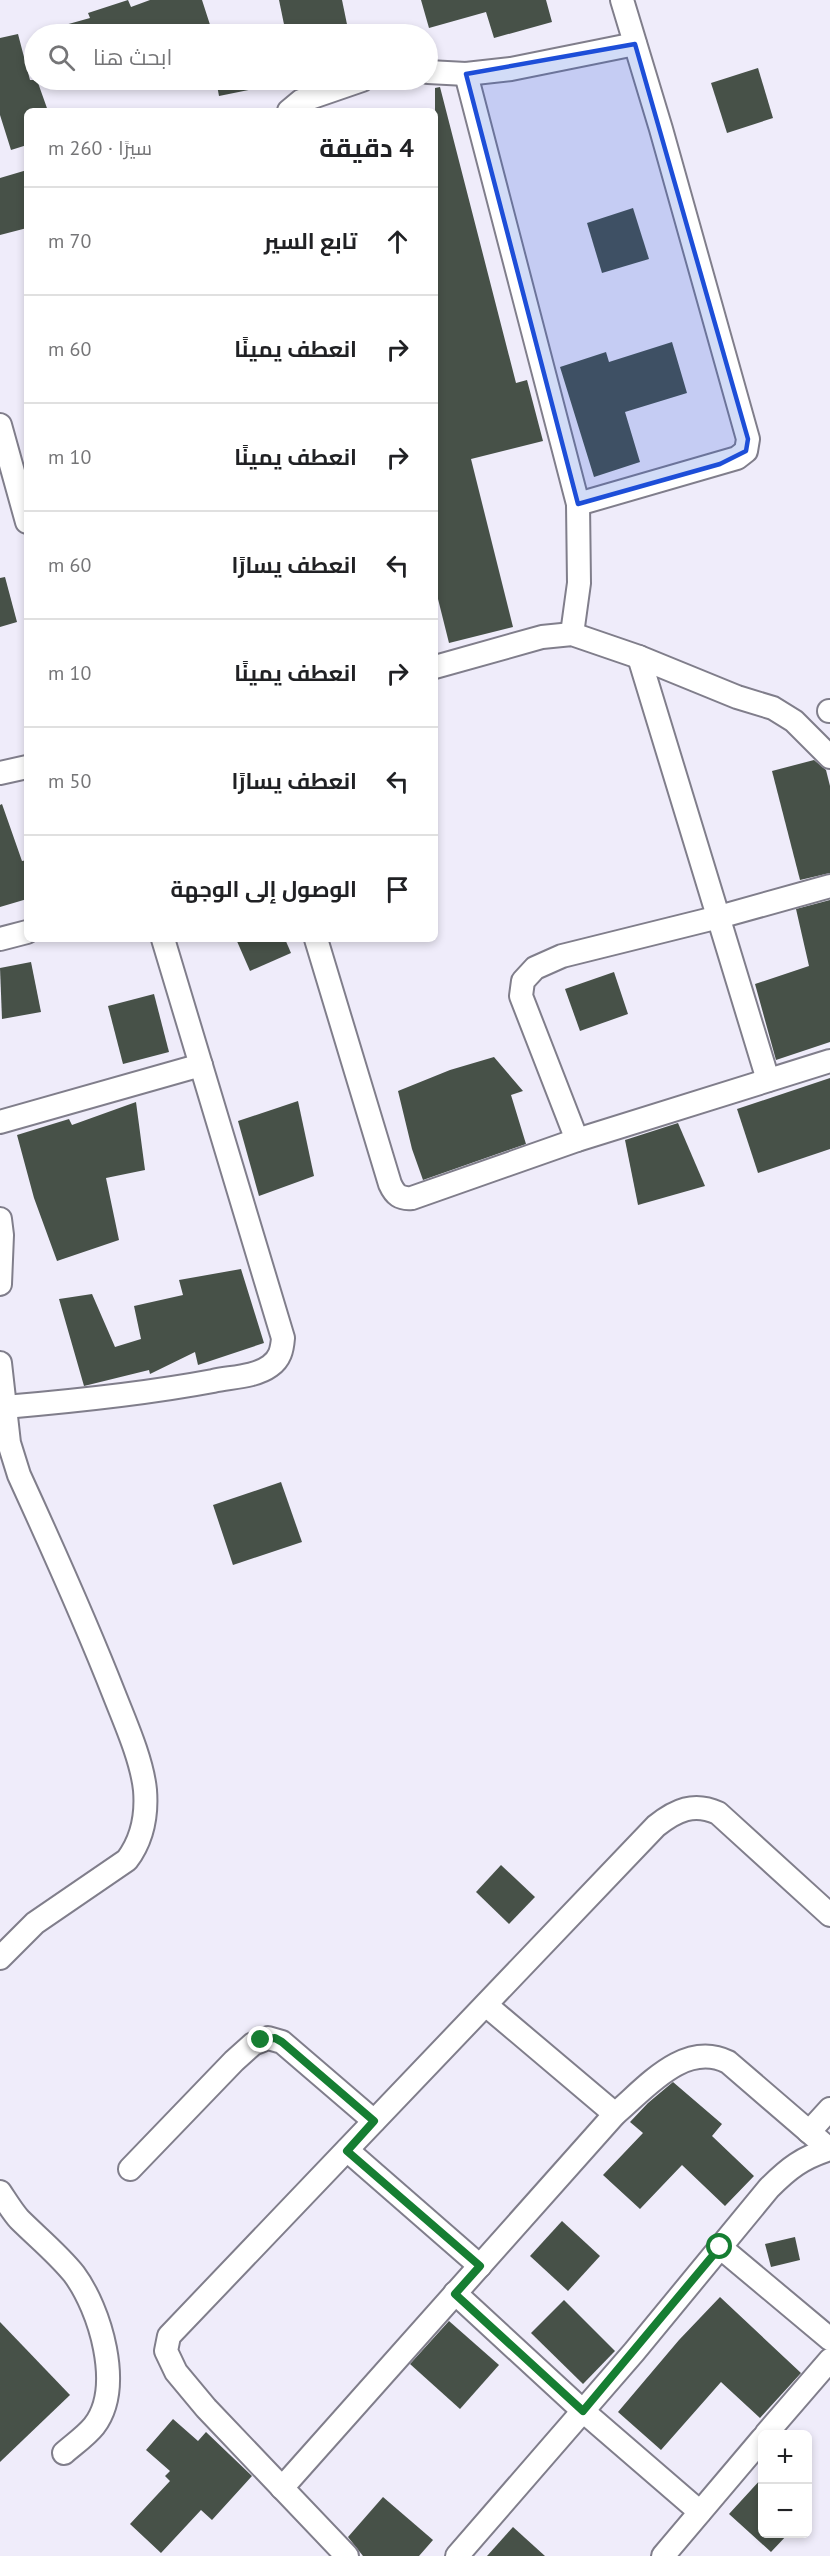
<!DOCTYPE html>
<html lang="ar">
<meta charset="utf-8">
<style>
:root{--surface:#fff;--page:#f6f6f6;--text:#202124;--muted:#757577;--line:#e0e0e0}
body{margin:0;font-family:"PT Sans",Cairo,sans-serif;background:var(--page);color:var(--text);direction:rtl}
.controls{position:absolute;right:18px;bottom:18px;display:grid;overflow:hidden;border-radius:9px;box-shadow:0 3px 9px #0003}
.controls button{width:54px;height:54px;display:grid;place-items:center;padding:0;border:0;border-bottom:2px solid var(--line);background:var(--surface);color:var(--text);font:30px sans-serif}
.stop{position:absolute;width:18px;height:18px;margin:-14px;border:4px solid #167e32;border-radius:50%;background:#fff}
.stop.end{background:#167e32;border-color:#fff;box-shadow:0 2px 6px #0008}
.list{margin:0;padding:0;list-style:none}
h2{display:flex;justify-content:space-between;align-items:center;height:78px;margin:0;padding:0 24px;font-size:26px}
h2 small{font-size:20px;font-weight:400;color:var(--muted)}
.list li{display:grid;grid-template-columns:39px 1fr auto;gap:18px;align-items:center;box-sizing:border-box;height:108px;padding:0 24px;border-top:2px solid var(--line)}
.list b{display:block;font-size:22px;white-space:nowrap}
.list em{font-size:20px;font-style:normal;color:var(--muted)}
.icon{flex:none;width:33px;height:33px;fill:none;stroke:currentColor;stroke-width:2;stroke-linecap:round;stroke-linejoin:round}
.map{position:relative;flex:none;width:830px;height:2556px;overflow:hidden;direction:ltr}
.search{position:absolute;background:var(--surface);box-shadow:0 3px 9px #0003;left:24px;top:24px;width:414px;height:66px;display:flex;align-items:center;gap:15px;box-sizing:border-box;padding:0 21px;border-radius:33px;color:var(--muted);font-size:22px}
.panel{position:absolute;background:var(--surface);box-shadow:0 3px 9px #0003;left:24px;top:108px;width:414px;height:834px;border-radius:9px;direction:rtl}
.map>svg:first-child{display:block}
.building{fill:#475148}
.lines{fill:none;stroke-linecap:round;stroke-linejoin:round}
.minor-casing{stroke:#807e8b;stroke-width:26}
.minor{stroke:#fff;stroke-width:22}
.route{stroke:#167e32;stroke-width:8}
.marked{fill:#1d4ed8;fill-opacity:0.2;stroke:#1d4ed8;stroke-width:4.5;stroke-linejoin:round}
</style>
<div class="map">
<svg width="830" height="2556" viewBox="0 0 830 2556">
<rect width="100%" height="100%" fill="#efecfa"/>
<g class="building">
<path d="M128 0 131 7 150 0H202L213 34H48L47 30 90 18 88 13Z"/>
<path d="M279 0H342L349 34H286Z"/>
<path d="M421 0H546L552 22 494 38 486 12 429 28Z"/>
<path d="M18 34 30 80H37L48 111H27V145L11 150 0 115V38Z"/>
<path d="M758 68 773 118 727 133 711 83Z"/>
<path d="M216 80H263L264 87 219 96Z"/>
<path d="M440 87 516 383 527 380 543 441 471 459 513 627 449 643 435 587V88Z"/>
<path d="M27 170V228L0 235V178Z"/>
<path d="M633 208 649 259 602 273 587 223Z"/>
<path d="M672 342 687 393 625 412 640 462 594 477 560 367 606 352 609 362Z"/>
<path d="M5 577 17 622 0 627V578Z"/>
<path d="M814 760 826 770 830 786V873L800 880 772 771Z"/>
<path d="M2 804 22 861 27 860V899L0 907V805Z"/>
<path d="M830 900V1042L776 1060 755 984 809 966 796 909Z"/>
<path d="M236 939H285L291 953 250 971Z"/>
<path d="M31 962 41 1012 2 1019 0 968Z"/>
<path d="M614 972 628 1014 580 1031 565 989Z"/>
<path d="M154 994 169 1052 123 1064 108 1006Z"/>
<path d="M494 1057 523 1091 511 1095 526 1144 423 1180 412 1149 398 1091 450 1070Z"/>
<path d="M830 1078V1149L758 1173 737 1109Z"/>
<path d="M298 1101 314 1176 259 1196 238 1121Z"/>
<path d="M136 1102 145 1170 106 1178 119 1240 57 1261 34 1198 17 1135 69 1119 72 1125Z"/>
<path d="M678 1123 705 1186 638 1205 625 1140Z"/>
<path d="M241 1269 264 1343 198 1365 195 1352 150 1374 149 1370 84 1386 59 1299 92 1294 115 1347 141 1339 134 1306 183 1295 179 1280Z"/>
<path d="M281 1482 302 1542 233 1565 213 1505Z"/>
<path d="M501 1865 535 1897 509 1924 476 1892Z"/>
<path d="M673 2082 722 2124 712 2136 754 2176 725 2206 682 2165 640 2209 603 2175 643 2133 630 2122 648 2103Z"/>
<path d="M562 2221 600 2256 568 2291 530 2256Z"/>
<path d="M795 2237 800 2260 771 2267 765 2244Z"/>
<path d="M720 2297 801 2373 760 2418 721 2382 661 2450 618 2412 679 2340Z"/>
<path d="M564 2300 615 2351 583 2384 531 2333Z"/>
<path d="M449 2321 499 2365 460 2409 410 2364Z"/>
<path d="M0 2322 70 2395 0 2462Z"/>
<path d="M173 2419 198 2441 206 2432 252 2476 212 2520 201 2510 161 2553 130 2524 170 2481 165 2476 170 2471 146 2450Z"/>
<path d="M762 2478V2534H788L771 2552 729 2514Z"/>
<path d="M383 2497 433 2540 419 2556H363L348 2537Z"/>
<path d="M513 2527 545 2556H487Z"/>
</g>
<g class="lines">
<defs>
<g id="minor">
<path d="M428 72 466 74 511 69 635 44"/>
<path d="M466 74 578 504 579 583 572 634"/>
<path d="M289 111 301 101 362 80"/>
<path d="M0 425 27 522"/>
<path d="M578 504 737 458 746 451 748 439 661 129 622 0"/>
<path d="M639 657 768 1080"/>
<path d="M435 667 542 637 572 634 639 657 737 697 773 708 794 721 830 757"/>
<path d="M829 711H830"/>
<path d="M0 773 27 767"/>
<path d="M0 939 27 932"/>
<path d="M316 939 390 1184C395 1195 400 1199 412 1198L577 1140 830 1061"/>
<path d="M0 1122 201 1065"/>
<path d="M577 1140 521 996 523 981 535 968 562 956 719 917 830 886"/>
<path d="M0 1219 2 1235 0 1284"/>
<path d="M0 1363 9 1443 19 1475C52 1547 85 1620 114 1694 125 1722 142 1760 145 1790 147 1815 142 1840 127 1860L35 1923 0 1958"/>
<path d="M5 1407C75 1401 144 1394 213 1381 231 1377 255 1377 270 1366 280 1359 282 1350 283 1338L163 939"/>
<path d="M486 2005 615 2114"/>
<path d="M809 2132 830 2109"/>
<path d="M347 2150 480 2266"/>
<path d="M130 2169 234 2061 253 2044 268 2038 282 2042 374 2121"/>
<path d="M0 2192C6 2201 12 2211 19 2219 37 2237 58 2254 74 2274 100 2309 124 2387 94 2426 86 2436 73 2445 64 2453"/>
<path d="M720 2247 830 2339"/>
<path d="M455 2293 583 2411 700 2512"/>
<path d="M766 2434 830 2360"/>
<path d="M282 2488 615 2114C645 2089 684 2040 728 2062L829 2149"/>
<path d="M347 2556 206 2408 176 2372 166 2351 169 2336 656 1826C676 1810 694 1802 718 1813L830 1915"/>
<path d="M457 2556 634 2352 769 2188C789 2168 802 2158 830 2149"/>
<path d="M663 2556 762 2439"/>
</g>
</defs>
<use href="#minor" class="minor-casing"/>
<use href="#minor" class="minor"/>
</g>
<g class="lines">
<path class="route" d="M261 2040 275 2038 282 2042 374 2121 347 2151 480 2266 455 2294 583 2411 720 2247"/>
</g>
<path class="marked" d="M635 44 748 439 746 451 720 464 578 504 466 74Z"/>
</svg>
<div class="controls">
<button>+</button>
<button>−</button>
</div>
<div class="stop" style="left:720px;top:2247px"></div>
<div class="stop end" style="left:261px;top:2040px"></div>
<div class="search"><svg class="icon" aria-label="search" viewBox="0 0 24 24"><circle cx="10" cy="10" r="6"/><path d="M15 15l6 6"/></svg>ابحث هنا</div>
<section class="panel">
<h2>4 دقيقة<small>سيرًا · 260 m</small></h2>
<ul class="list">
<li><svg class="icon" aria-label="ahead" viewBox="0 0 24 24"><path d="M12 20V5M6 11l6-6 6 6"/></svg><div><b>تابع السير</b></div><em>70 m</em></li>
<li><svg class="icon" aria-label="right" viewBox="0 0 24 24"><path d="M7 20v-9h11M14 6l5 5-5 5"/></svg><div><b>انعطف يمينًا</b></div><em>60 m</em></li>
<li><svg class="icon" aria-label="right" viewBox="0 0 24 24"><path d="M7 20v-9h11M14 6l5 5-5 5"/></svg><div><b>انعطف يمينًا</b></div><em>10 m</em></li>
<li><svg class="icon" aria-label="left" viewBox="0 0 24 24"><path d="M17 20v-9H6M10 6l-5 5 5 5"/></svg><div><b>انعطف يسارًا</b></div><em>60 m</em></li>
<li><svg class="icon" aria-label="right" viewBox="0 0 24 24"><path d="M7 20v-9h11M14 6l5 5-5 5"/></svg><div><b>انعطف يمينًا</b></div><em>10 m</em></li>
<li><svg class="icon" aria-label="left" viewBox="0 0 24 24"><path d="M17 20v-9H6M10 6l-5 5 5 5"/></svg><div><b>انعطف يسارًا</b></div><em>50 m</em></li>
<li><svg class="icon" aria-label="arrive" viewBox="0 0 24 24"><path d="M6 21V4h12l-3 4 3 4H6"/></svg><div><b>الوصول إلى الوجهة</b></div></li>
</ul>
</section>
</div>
